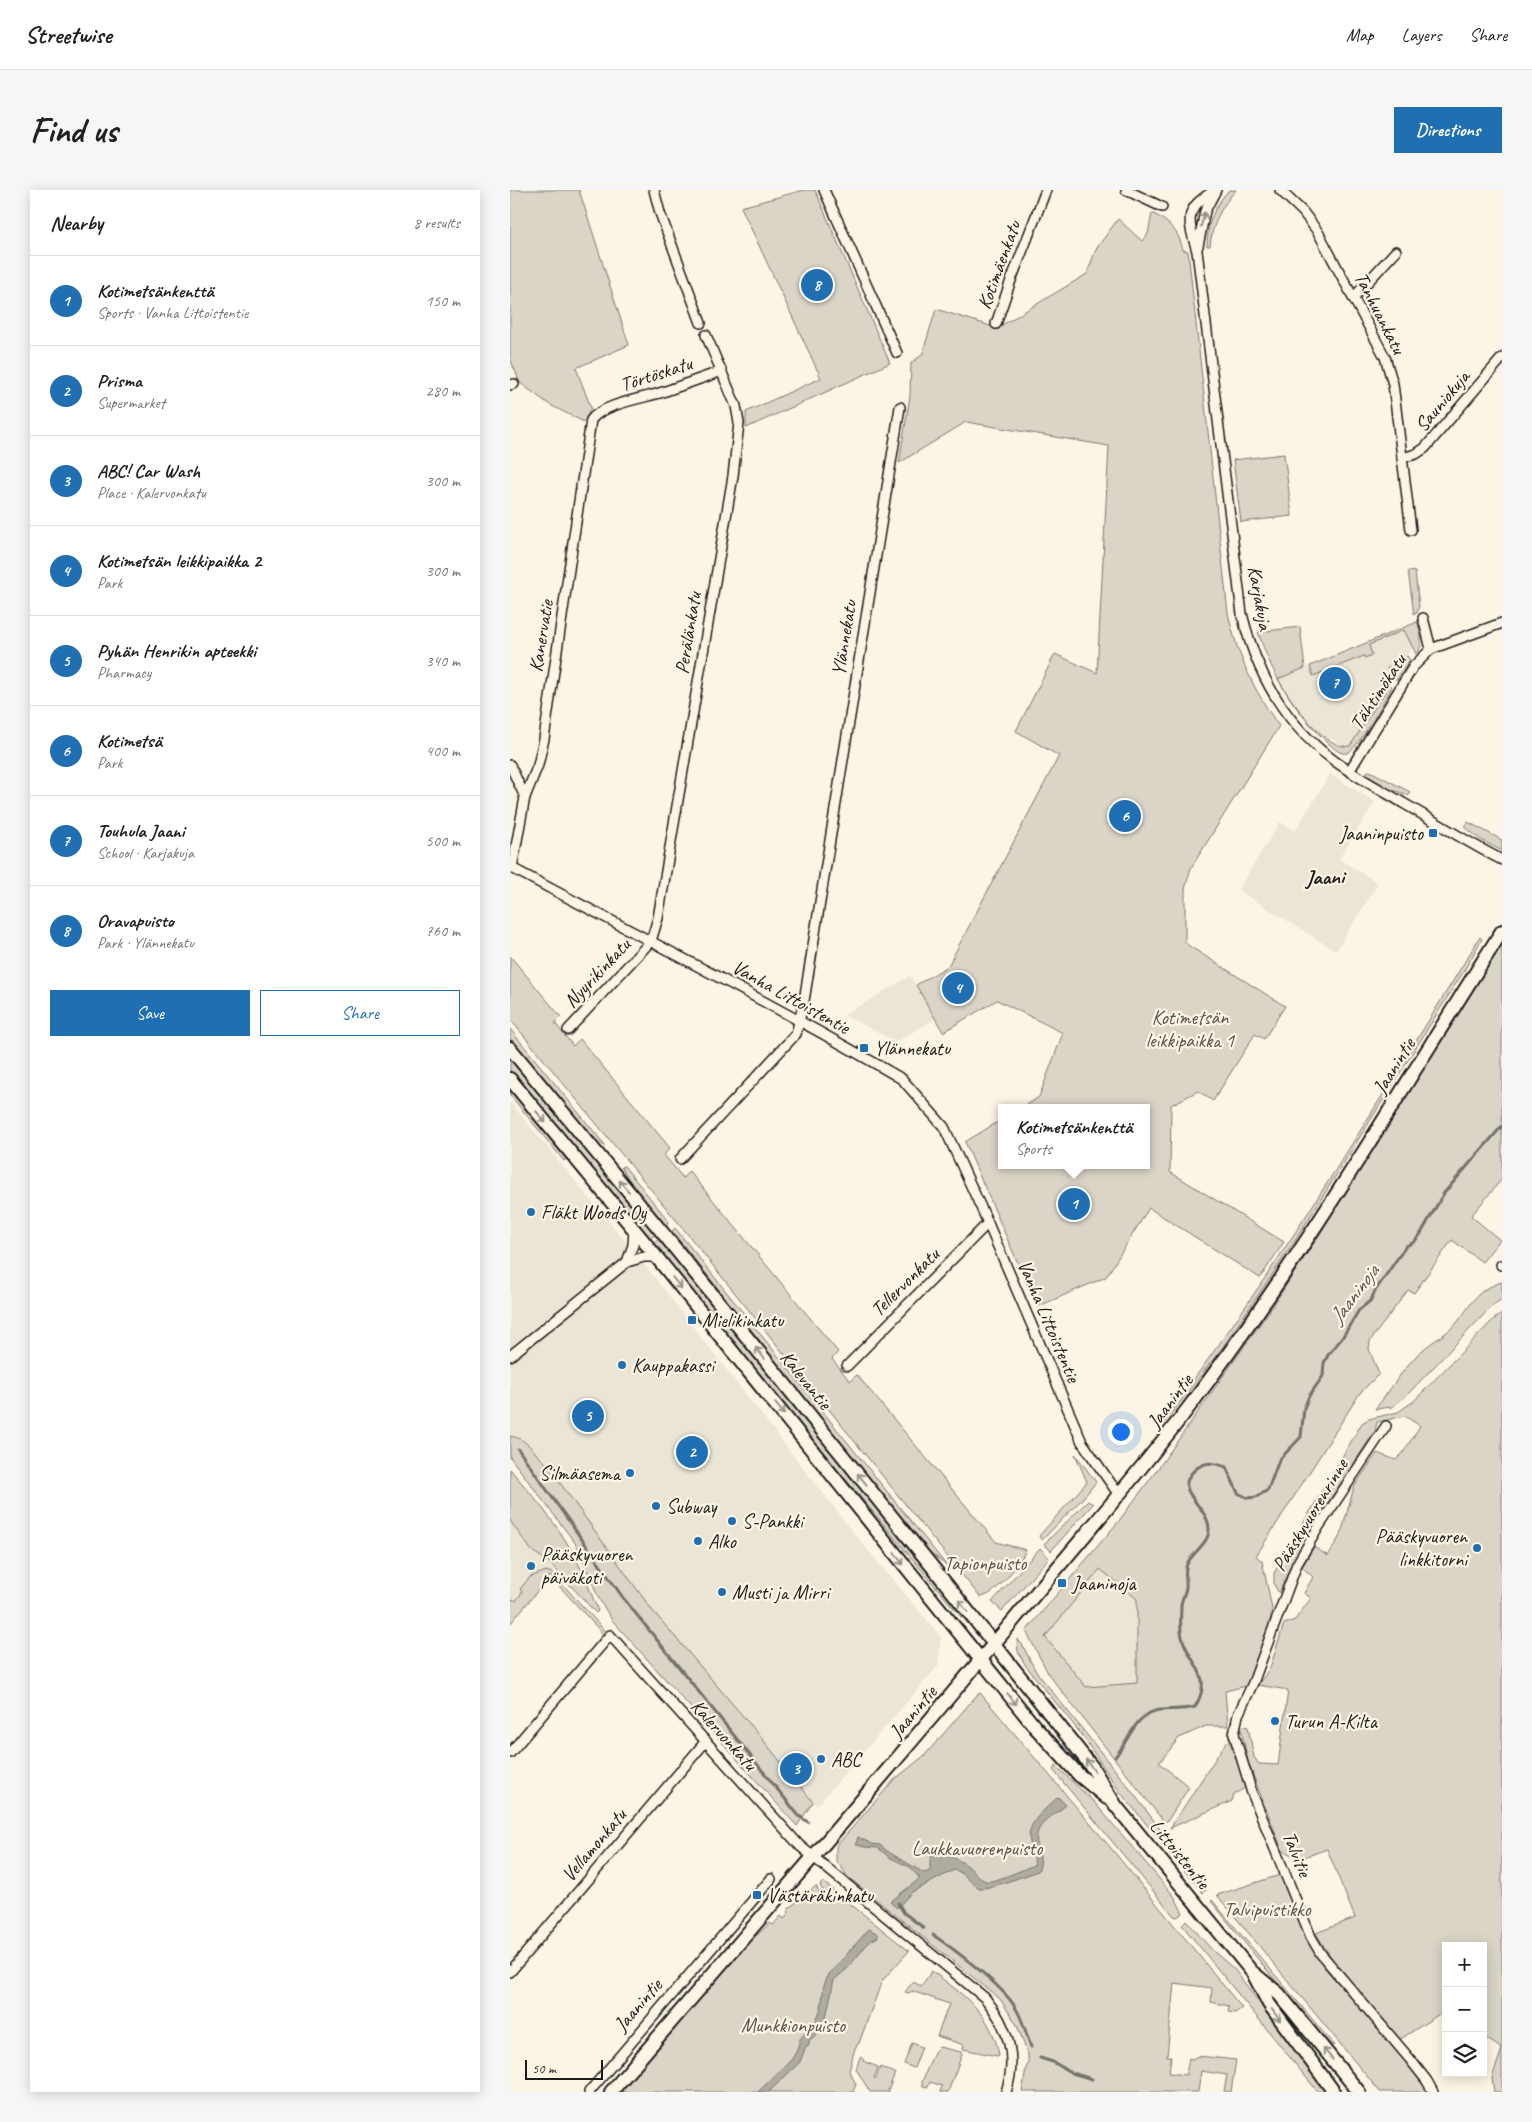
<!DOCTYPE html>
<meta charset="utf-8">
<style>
:root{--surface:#fff;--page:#f6f6f6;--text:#202124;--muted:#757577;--line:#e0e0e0;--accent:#1f6fb2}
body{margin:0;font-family:Caveat,sans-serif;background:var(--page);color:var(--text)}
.controls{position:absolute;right:15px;bottom:15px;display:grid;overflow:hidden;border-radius:0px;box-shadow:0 2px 12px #0003}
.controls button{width:45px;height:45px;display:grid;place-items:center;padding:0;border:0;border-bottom:1px solid var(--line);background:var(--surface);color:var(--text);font:25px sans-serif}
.scale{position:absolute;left:15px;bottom:12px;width:78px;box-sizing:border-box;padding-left:5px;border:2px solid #1c1c1c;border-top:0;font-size:14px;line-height:18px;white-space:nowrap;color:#1c1c1c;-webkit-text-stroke:4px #fcf5e5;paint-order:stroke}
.you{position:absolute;left:610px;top:1241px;width:18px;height:18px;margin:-12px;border:4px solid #fff;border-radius:50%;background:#1a73e8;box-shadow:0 0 0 8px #1a73e833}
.badge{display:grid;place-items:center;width:32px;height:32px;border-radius:50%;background:var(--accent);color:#fff;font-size:16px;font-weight:700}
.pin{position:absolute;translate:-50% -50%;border:2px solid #fff;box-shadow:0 1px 5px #0006}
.popup{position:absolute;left:488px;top:914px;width:152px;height:65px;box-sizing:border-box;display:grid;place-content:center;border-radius:0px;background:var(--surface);filter:drop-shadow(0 1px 4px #0005);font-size:16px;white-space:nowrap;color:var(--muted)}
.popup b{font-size:19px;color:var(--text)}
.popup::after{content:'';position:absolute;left:50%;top:100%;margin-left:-10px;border:10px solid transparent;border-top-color:var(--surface)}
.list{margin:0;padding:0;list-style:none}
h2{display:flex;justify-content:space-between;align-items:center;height:65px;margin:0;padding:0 20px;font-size:21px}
h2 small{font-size:16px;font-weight:400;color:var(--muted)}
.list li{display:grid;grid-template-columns:32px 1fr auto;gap:15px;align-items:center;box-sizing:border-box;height:90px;padding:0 20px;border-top:1px solid var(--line)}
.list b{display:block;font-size:19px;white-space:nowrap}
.list p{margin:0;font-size:16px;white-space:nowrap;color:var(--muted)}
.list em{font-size:16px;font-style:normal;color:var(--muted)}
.actions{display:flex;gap:10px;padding:15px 20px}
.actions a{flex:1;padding:11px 0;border:1px solid var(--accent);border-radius:0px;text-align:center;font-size:18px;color:var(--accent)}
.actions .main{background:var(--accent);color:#fff}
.icon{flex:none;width:28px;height:28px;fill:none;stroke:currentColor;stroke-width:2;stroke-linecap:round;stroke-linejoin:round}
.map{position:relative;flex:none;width:992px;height:1902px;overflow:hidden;border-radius:0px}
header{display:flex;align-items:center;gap:30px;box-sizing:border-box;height:70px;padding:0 25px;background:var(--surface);border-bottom:1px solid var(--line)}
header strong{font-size:24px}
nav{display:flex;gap:28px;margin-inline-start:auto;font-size:18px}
.intro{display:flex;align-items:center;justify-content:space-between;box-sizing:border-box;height:120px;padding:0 30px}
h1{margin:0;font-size:35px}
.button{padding:12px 22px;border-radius:0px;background:var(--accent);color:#fff;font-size:18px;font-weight:700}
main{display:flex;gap:30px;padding:0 30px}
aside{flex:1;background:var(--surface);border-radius:0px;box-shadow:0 2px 12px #0003}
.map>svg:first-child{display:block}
.built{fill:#ebe5d6}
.green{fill:#dbd5c8;stroke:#7c7872;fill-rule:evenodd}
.water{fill:#b0aba1;stroke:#75726c}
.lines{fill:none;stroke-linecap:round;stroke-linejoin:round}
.stream{stroke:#75726c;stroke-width:3}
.street-casing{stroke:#1c1c1c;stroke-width:12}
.secondary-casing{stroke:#1c1c1c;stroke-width:16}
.street{stroke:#fcf5e5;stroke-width:9}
.secondary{stroke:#fcf5e5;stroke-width:12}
.oneway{stroke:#97938b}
.poi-dot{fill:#1f6fb2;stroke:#fcf5e5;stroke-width:2}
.labels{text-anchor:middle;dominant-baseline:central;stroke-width:4.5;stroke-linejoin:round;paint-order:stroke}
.street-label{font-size:20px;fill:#1c1c1c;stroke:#fcf5e5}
.poi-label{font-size:20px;fill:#1c1c1c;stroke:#fcf5e5;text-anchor:start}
.park-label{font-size:20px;fill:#555450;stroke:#fcf5e5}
.neighbourhood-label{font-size:21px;font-weight:bold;fill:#1c1c1c;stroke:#fcf5e5}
.water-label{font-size:21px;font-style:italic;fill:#575551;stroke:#fcf5e5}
</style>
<header>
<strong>Streetwise</strong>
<nav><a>Map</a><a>Layers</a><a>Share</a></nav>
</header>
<div class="intro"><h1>Find us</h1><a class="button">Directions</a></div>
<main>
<aside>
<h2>Nearby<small>8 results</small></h2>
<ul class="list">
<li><span class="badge">1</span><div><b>Kotimetsänkenttä</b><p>Sports · Vanha Littoistentie</p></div><em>150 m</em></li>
<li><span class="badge">2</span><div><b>Prisma</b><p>Supermarket</p></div><em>280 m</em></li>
<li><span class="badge">3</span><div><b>ABC! Car Wash</b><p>Place · Kalervonkatu</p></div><em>300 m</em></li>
<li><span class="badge">4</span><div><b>Kotimetsän leikkipaikka 2</b><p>Park</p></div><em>300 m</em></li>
<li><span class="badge">5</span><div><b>Pyhän Henrikin apteekki</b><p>Pharmacy</p></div><em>340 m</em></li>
<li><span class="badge">6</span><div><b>Kotimetsä</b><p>Park</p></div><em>400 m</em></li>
<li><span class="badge">7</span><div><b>Touhula Jaani</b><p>School · Karjakuja</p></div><em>500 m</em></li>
<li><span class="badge">8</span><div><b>Oravapuisto</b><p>Park · Ylännekatu</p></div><em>760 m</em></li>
</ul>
<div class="actions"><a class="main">Save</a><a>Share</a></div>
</aside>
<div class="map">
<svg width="992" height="1902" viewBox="0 0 992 1902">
<rect width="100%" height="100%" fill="#fcf5e5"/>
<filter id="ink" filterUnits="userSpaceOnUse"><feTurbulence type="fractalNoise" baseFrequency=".02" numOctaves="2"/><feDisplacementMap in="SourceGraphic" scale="10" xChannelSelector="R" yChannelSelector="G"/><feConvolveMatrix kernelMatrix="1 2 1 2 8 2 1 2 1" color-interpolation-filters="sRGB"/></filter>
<g filter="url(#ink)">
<g class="built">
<path d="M905 433V453L844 553 840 556H833L809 542 786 517 768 489Z"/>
<path d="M820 584 865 612 829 669 868 693 826 761 728 700 770 632 785 641Z"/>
<path d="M400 786 426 828 386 852 334 825Z"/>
<path d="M0 912 138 1079 347 1347 431 1447 428 1476 307 1616 250 1546 142 1420 35 1272 22 1260 14 1250 9 1247 0 1245Z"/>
<path d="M0 1331 22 1361 39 1372 46 1379 12 1402 6 1411 3 1409 0 1413Z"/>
<path d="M590 1378 627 1409V1493L576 1497 535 1447Z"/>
</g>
<g class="green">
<path d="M0 0H69L119 155 66 178 81 218 74 232 40 215 10 193 0 168Z"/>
<path d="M294 0H305L380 173 236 238V222L311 188 231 17Z"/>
<path d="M719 0H726C711 16 702 35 700 56H697C697 34 704 16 719 0Z"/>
<path d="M642 23C659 32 669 41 673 60L678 61 718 423C727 465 744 501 769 536L681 678 675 699V752L679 756 775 816 754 849 745 844 703 911 688 901 661 915 660 982 774 1052 750 1088 639 1018 596 1087 527 1117 455 952 491 930 492 975H636V918H512L529 907 553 843 487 810 433 842 406 795 438 776 549 566 506 541 545 464 587 483 599 256 456 232 389 273 400 206 401 173 412 165 426 119 487 138 577 84 586 59 608 29 632 51 638 44Z"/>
<path d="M774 264 782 326 731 332 723 270Z"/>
<path d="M898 381 905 382 909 416 907 423 904 424Z"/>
<path d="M905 432 908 433C910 445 915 454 906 464L894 440 859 455 862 465 855 468 854 466 803 486 800 476 905 433Z"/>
<path d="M790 437 795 478 768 489C779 508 816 562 840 556L878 497 869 491V489L882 497C874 511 849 558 837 563 830 565 823 557 818 553 784 521 762 485 748 442Z"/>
<path d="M897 466 900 470 887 490 881 487 883 483 877 478 894 471Z"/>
<path d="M858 581 862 582 900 602 899 605 882 600 855 584Z"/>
<path d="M958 632 992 650V661L971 650 955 637Z"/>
<path d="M970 747 972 749 955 779 783 1054 712 1158 653 1235 651 1233C769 1079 868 912 970 747Z"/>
<path d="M992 754V989L961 1026 990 1050 972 1072 942 1050 904 1103 898 1100 860 1151 859 1159 869 1184 850 1203 746 1366 752 1371 762 1418 760 1433 751 1456 739 1493 736 1496 715 1501 718 1536H696L669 1548 649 1573 679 1597 658 1630 654 1632 539 1485 516 1441 608 1332 647 1280 762 1117 812 1040ZM590 1379 627 1409V1493L576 1497 535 1447Z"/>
<path d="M0 766 51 827 45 833 63 856 70 849 160 958 154 965 173 988 179 981 328 1162 322 1169 340 1191 347 1185 486 1352 516 1360C510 1373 485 1407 470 1407L171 1036 0 829Z"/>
<path d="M0 839 95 955 94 956 77 941 0 849Z"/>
<path d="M0 866 146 1044 139 1049 0 880Z"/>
<path d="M0 900 56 969 54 971 0 905Z"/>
<path d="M114 976 158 1030 157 1035 155 1037 125 999 111 977Z"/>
<path d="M165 1038 437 1376 416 1359 162 1041Z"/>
<path d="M150 1048 454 1426 452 1428 254 1192 143 1054Z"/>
<path d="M992 1092V1109L983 1115 896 1206 882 1217 865 1219C880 1201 892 1180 908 1164 919 1153 934 1146 945 1135 963 1114 963 1101 992 1092Z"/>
<path d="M992 1124V1859L973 1846V1756H936V1822L934 1821 889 1850C860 1815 828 1783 806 1743L845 1728 817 1659 789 1669 772 1660 738 1572 731 1538 734 1536 738 1537 744 1567 749 1574 768 1575 778 1500 748 1495 760 1478 774 1434 785 1430 801 1408 794 1403 803 1387 792 1377 804 1357 818 1366 831 1344 844 1297 867 1263 886 1270 893 1263 910 1236 895 1226 867 1232 865 1241C831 1294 793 1345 769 1403L764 1395V1383L852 1233 859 1229 888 1222 904 1211 984 1129Z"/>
<path d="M0 1246C17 1248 22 1261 35 1272L142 1420 250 1546 303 1612 287 1636 102 1430 89 1409 66 1354 0 1267Z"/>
<path d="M565 1264 586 1292 574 1307 533 1349H531L529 1346 577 1292Z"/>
<path d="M0 1279C21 1304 44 1330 60 1358 72 1378 80 1400 88 1421L86 1423 39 1372 22 1361 0 1331Z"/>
<path d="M578 1311 583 1314 541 1361 534 1354Z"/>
<path d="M530 1358 539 1368 492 1421 482 1412Z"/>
<path d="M36 1381 42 1383 89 1434 95 1442 94 1445 40 1386 0 1434V1413L3 1409 6 1411 12 1402 10 1399 20 1387Z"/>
<path d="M507 1449 512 1454 525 1480 617 1595 696 1700 693 1703 610 1602 572 1545 516 1476 508 1462Z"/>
<path d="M470 1503 600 1657 732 1818 725 1823 718 1822 719 1816 701 1812 702 1798 664 1793 657 1866H661L659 1883 676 1885 679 1868 682 1869 688 1866 726 1870 721 1902 714 1901 717 1885 691 1881 688 1902H512L516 1878 518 1874V1865L507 1835 490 1809 338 1687 326 1670V1656L384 1590 415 1565 467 1505Z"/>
<path d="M717 1551 725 1558 735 1598 724 1604 722 1611 660 1638Z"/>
<path d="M546 1576 584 1612 664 1706 673 1723 667 1727 664 1726 543 1580Z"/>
<path d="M773 1684 813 1776 896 1871 918 1902H870L707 1705Z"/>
<path d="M313 1692 399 1761 372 1791 349 1853 345 1858 339 1881 346 1894 343 1902H109L236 1755 260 1733 263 1735 271 1726 274 1729 279 1722 277 1720 306 1696 310 1704 313 1701 310 1695Z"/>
<path d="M702 1710 824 1855 823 1856 806 1841 701 1711Z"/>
<path d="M676 1730 702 1760 724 1779 816 1902H808L672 1735Z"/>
<path d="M422 1781C454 1806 481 1822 489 1865L487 1866 453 1859 454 1855 427 1846 439 1814 402 1801 399 1803 395 1802 403 1792 411 1796Z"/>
<path d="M402 1853 412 1857 404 1878 394 1874Z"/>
<path d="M429 1857 451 1862 452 1864 438 1902H430L432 1896 420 1892 418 1897 413 1896 412 1892 424 1862Z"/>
<path d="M992 1859V1902H984L982 1888Z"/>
<path d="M350 1867 354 1869 355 1872 368 1877 364 1888 366 1889 370 1877 385 1883 378 1901 380 1902H360L346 1879Z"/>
</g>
<g class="water">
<path d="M548 1607 556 1615C548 1622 534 1630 529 1639 521 1652 536 1667 528 1681 520 1684 476 1700 470 1698 460 1694 455 1682 444 1680L402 1702 387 1718 380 1712 409 1689V1687L399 1677 379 1667 368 1658 354 1657 346 1654 348 1647 362 1654 370 1655 377 1661 414 1683 420 1681V1670L422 1665C431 1660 449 1670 458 1676 464 1681 468 1689 476 1691 484 1693 514 1679 524 1675 526 1667 521 1660 520 1652 515 1633 536 1619 548 1607Z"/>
<path d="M359 1739 368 1744V1747L359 1752 337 1779 324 1790 315 1832 313 1838 299 1851V1856H296L290 1872 259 1902H248L282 1869 287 1860 290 1849 306 1831 311 1818 314 1795 319 1784Z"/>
</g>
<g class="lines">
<g class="stream">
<path d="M8 1259 114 1409 289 1626 298 1632"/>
<path d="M605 1567C619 1551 625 1523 650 1520 662 1519 673 1520 685 1517 704 1485 681 1476 673 1450 669 1441 671 1426 671 1416 671 1410 675 1404 676 1398 677 1388 673 1381 678 1372 684 1362 699 1352 699 1340 700 1315 658 1301 687 1278 697 1271 705 1273 716 1277L728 1303 738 1308 746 1307 758 1300 769 1270 791 1247 794 1218 799 1206 813 1186 814 1173 818 1165 832 1148 849 1120 861 1110 865 1101 896 1056 904 1052 910 1045 934 1003 992 936"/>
<path d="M388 1713 394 1723 414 1738"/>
<path d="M423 1745C444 1759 493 1796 505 1817 513 1829 516 1844 521 1857"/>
<path d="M530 1868 543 1872 562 1883 582 1889"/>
</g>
<defs>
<g id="street">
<path d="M144 0 150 23 191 133"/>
<path d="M314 0 387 163"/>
<path d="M616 0 652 17"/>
<path d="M705 0C674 19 677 28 687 61L732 424C746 482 774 533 822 569 844 586 870 599 893 613 926 632 958 653 992 670"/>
<path d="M770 0 793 22 808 42 875 167 883 194 901 340"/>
<path d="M688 56 695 21 706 0"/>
<path d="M843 108 886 61"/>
<path d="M486 134 500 93 536 0"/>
<path d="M0 195 4 194"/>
<path d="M892 268 906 264 915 258 992 168"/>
<path d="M913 428 921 459"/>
<path d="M0 575 15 607"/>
<path d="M840 580 903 477 921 459 992 433"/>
<path d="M0 677C131 747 264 814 392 889L434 937 474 1024 572 1252 609 1305"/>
<path d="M2 678 15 607 28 575 34 549 81 230C92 214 135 208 153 202 173 195 192 188 212 181"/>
<path d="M58 840 141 751 148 728 223 286 229 233 226 216 196 145"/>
<path d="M170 969 286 844 294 811 390 217"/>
<path d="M117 1072 123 1055 124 1039"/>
<path d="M991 1075H992"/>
<path d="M0 1166 117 1072 134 1067H146"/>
<path d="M337 1176 478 1033"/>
<path d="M876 1236 808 1338 787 1374 743 1493 728 1525 724 1544 742 1603 801 1747 811 1764 899 1868 917 1891 923 1902"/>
<path d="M0 1563 100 1445 290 1656 475 1808C498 1836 508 1866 496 1902"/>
<path d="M0 1782 196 1551"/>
<path d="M79 1902 261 1689"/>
</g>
<g id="secondary">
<path d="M0 858 152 1042 433 1390 582 1577 606 1616 742 1782 769 1804 849 1902"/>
<path d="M0 889 136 1054 525 1537 569 1585 597 1608"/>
<path d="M745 1787 759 1814 824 1902"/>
<path d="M101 1902C238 1742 377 1583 512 1420 567 1354 624 1289 676 1221 792 1069 889 903 992 741"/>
</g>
</defs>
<use href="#street" class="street-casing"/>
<use href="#secondary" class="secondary-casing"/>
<use href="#street" class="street"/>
<use href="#secondary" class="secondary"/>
</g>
<defs><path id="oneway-shaft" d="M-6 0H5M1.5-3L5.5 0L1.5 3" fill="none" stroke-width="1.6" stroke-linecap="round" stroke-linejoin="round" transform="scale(1.25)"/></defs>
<g class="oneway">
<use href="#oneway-shaft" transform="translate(693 29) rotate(-74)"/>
<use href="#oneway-shaft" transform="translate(31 927) rotate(50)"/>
<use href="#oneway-shaft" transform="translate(114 996) rotate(-130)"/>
<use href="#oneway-shaft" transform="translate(167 1093) rotate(51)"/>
<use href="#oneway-shaft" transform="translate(250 1163) rotate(-129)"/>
<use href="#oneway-shaft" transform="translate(270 1219) rotate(51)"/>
<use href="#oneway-shaft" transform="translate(352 1289) rotate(-129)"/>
<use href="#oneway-shaft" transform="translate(389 1369) rotate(52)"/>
<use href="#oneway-shaft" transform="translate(453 1416) rotate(-128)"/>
<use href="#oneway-shaft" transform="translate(502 1509) rotate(51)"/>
<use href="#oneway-shaft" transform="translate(580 1575) rotate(-126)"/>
<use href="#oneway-shaft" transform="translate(766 1825) rotate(54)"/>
<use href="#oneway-shaft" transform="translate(818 1864) rotate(-129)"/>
</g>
</g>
<g class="poi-dot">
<rect x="918" y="638" width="10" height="10" rx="2.5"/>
<rect x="349" y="853" width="10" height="10" rx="2.5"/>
<circle cx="21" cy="1022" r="5"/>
<rect x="177" y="1125" width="10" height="10" rx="2.5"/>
<circle cx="112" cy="1175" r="5"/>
<circle cx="120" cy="1283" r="5"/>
<circle cx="146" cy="1316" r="5"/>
<circle cx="222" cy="1331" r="5"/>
<circle cx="188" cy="1351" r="5"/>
<circle cx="967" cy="1358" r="5"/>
<circle cx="21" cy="1376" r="5"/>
<rect x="547" y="1388" width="10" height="10" rx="2.5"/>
<circle cx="212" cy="1402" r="5"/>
<circle cx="765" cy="1531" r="5"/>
<circle cx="311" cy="1569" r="5"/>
<rect x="242" y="1700" width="10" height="10" rx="2.5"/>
</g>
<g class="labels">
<g class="street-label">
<text transform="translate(489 75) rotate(-70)">Kotimäenkatu</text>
<text transform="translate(870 123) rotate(63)">Tanhuankatu</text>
<text transform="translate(146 184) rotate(-18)">Törtöskatu</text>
<text transform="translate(932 211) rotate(-50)">Sauniokuja</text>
<text transform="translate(750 408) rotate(80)">Karjakuja</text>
<text transform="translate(178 443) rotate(-81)">Perälänkatu</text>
<text transform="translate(31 446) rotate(-81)">Kanervatie</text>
<text transform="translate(334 448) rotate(-81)">Ylännekatu</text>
<text transform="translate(868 502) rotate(-57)">Tähtimökatu</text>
<text transform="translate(87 783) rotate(-47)">Nyyrikinkatu</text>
<text transform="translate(281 807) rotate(29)">Vanha Littoistentie</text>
<text transform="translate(884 876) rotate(-58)">Jaanintie</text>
<text transform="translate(395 1092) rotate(-45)">Tellervonkatu</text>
<text transform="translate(539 1131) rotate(67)">Vanha Littoistentie</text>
<text transform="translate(296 1190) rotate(51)">Kalevantie</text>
<text transform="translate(660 1211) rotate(-53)">Jaanintie</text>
<text transform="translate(800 1325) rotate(-59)">Pääskyvuorenrinne</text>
<text transform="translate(403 1522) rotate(-50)">Jaanintie</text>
<text transform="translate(214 1545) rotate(48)">Kalervonkatu</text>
<text transform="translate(84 1655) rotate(-50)">Vellamonkatu</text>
<text transform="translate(670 1664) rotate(51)">Littoistentie</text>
<text transform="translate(787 1664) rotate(68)">Talvitie</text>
<text transform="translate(128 1815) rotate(-49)">Jaanintie</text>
</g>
<g class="poi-label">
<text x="913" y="643" text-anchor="end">Jaaninpuisto</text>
<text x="364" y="858">Ylännekatu</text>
<text x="31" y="1022">Fläkt Woods Oy</text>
<text x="192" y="1130">Mielikinkatu</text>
<text x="122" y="1175">Kauppakassi</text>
<text x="110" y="1283" text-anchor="end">Silmäasema</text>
<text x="156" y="1316">Subway</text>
<text x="232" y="1331">S-Pankki</text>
<text x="957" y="1346" text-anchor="end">Pääskyvuoren<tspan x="957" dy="23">linkkitorni</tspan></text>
<text x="198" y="1351">Alko</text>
<text x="31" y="1364">Pääskyvuoren<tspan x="31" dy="23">päiväkoti</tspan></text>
<text x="562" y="1393">Jaaninoja</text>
<text x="222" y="1402">Musti ja Mirri</text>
<text x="775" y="1531">Turun A-Kilta</text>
<text x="321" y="1569">ABC</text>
<text x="257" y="1705">Västäräkinkatu</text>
</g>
<g class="park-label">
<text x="680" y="827">Kotimetsän<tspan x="680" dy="23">leikkipaikka 1</tspan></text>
<text x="475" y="1373">Tapionpuisto</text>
<text x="467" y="1658">Laukkavuorenpuisto</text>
<text x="757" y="1719">Talvipuistikko</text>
<text x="283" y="1835">Munkkionpuisto</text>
</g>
<g class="neighbourhood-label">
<text x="815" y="687">Jaani</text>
</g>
<g class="water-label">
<text transform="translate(844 1104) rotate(-53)">Jaaninoja</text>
</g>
</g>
</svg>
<div class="controls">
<button>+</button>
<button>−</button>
<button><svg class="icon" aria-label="layers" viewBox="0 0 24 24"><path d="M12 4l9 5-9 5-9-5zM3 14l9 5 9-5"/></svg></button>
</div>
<div class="scale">50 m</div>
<div class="you"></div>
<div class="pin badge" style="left:564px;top:1014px">1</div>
<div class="popup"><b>Kotimetsänkenttä</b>Sports</div>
<div class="pin badge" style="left:182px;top:1262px">2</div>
<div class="pin badge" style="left:286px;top:1579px">3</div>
<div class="pin badge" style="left:448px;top:798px">4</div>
<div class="pin badge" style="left:78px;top:1226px">5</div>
<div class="pin badge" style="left:615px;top:626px">6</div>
<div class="pin badge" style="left:825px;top:493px">7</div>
<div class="pin badge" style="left:307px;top:95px">8</div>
</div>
</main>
